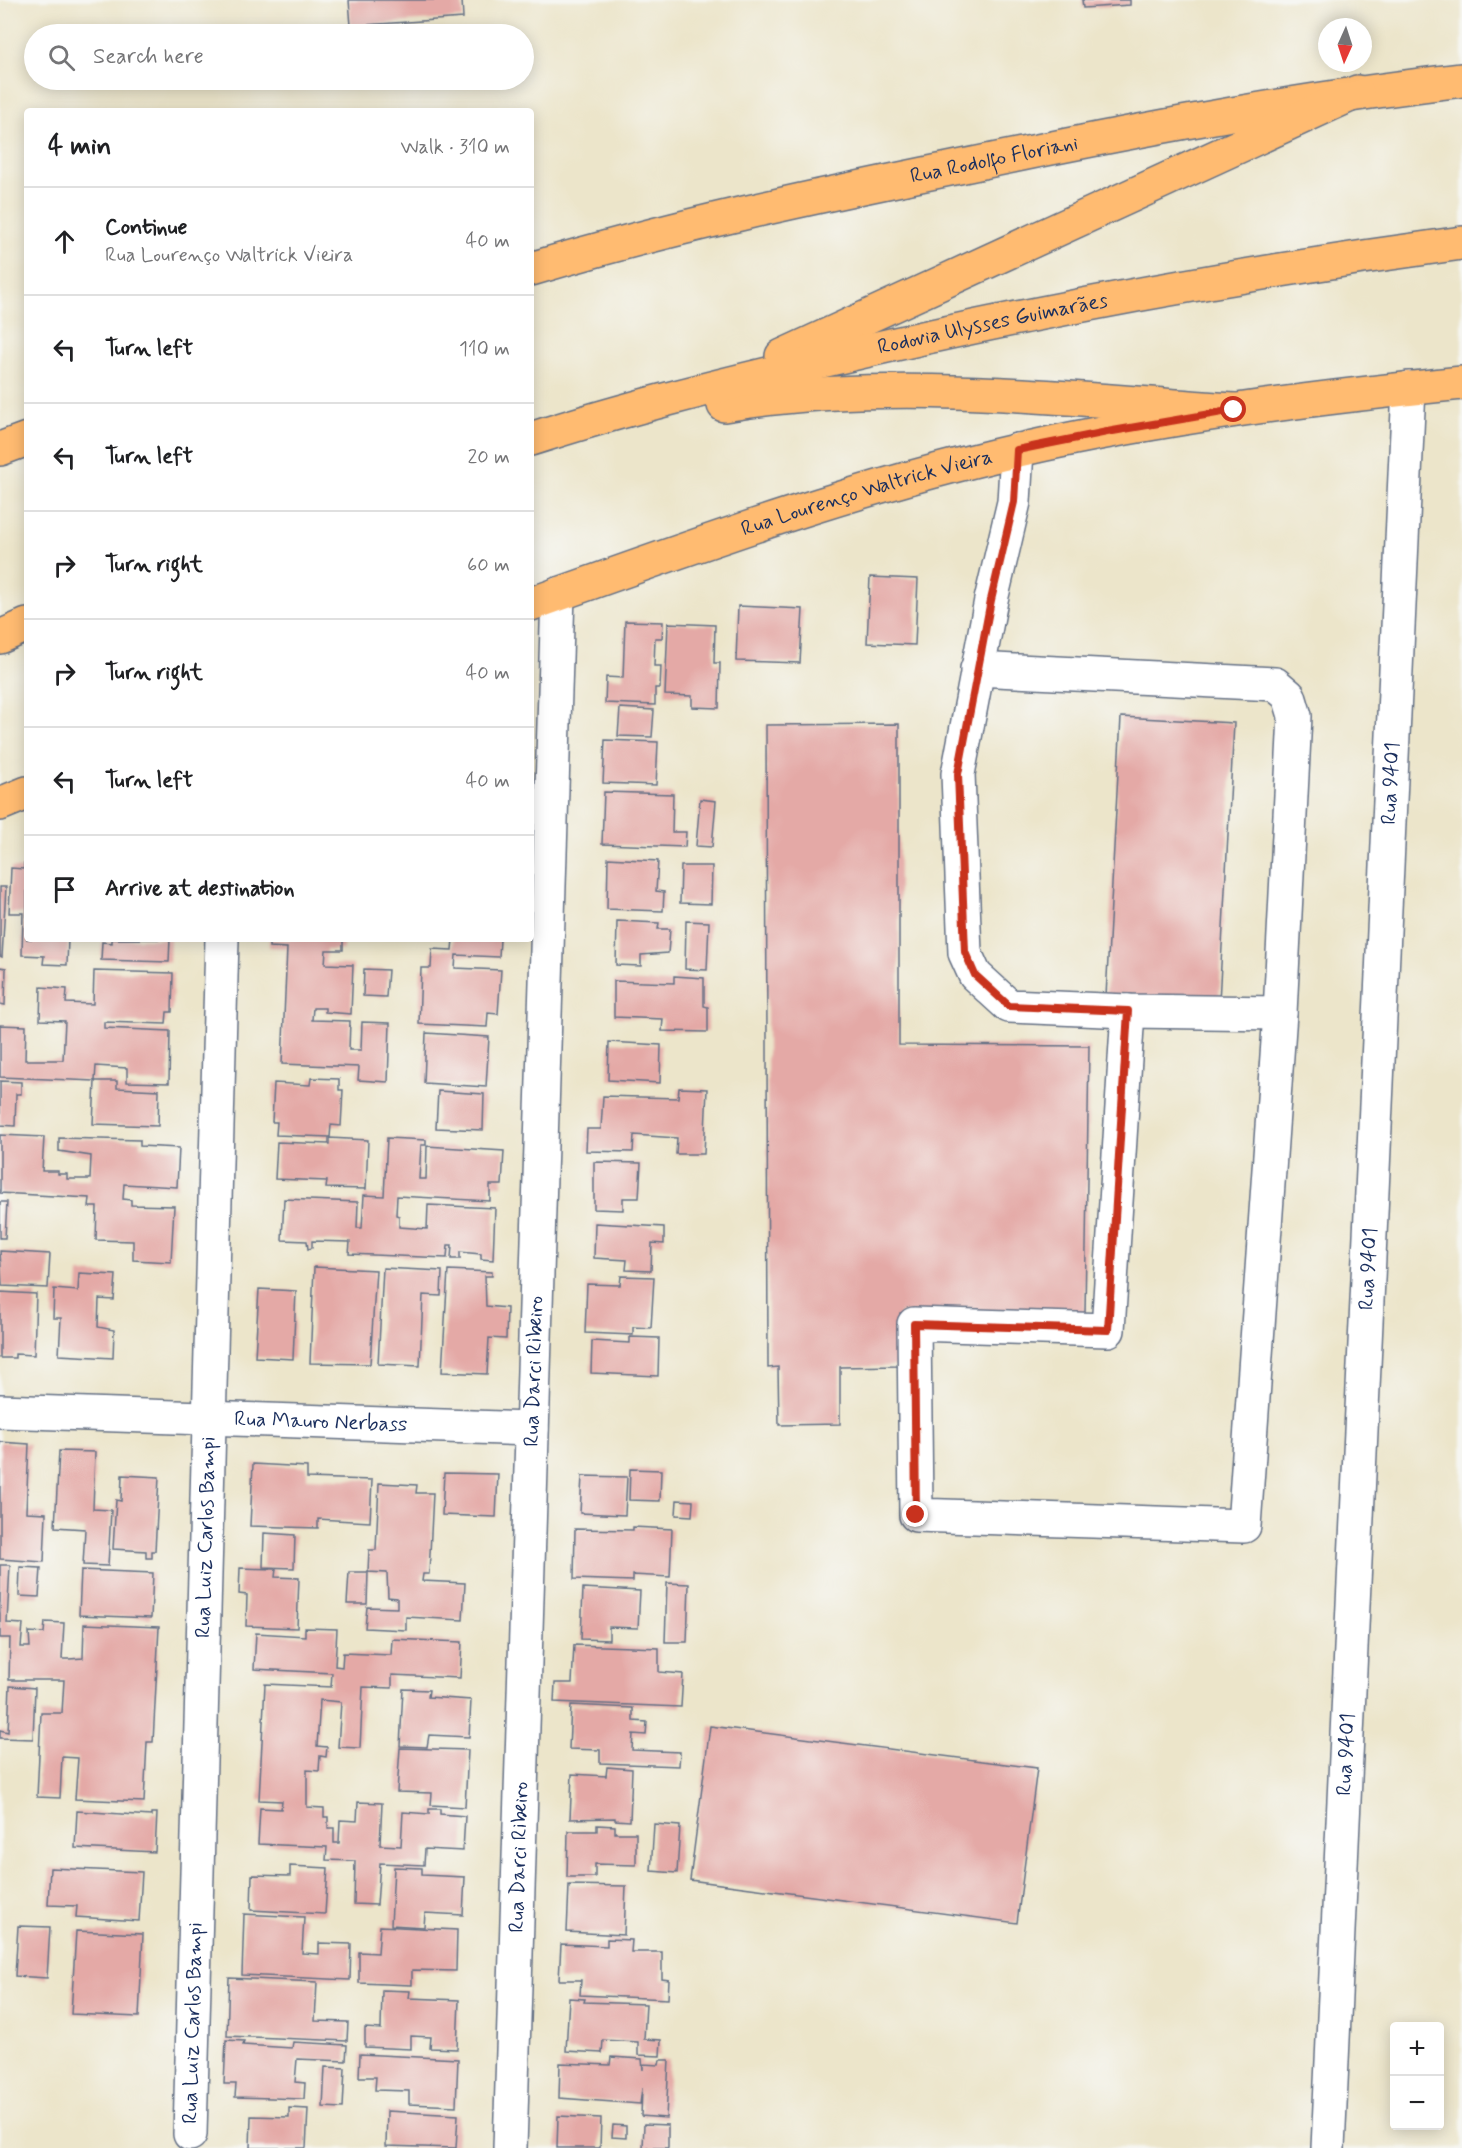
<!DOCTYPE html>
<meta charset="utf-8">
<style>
:root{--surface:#fff;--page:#f2f2f2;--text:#202124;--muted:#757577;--line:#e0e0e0}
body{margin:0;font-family:Mynerve,sans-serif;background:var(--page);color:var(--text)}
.controls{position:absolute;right:18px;bottom:18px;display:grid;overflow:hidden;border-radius:6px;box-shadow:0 3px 15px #0003}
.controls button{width:54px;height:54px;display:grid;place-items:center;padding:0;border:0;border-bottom:2px solid var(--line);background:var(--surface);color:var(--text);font:30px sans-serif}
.compass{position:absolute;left:1318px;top:18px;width:54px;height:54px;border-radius:50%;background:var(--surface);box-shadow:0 3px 15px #0003;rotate:183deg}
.stop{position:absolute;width:18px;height:18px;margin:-14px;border:4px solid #c8321e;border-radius:50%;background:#fff}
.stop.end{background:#c8321e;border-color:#fff;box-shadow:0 2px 6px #0008}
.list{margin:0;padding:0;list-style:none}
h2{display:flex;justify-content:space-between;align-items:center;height:78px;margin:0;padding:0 24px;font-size:26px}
h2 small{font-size:20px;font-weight:400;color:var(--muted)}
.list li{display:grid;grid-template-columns:39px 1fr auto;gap:18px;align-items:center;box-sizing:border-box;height:108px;padding:0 24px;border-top:2px solid var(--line)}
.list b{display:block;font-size:22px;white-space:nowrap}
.list p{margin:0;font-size:20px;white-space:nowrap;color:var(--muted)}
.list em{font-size:20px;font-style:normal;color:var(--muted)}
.icon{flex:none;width:33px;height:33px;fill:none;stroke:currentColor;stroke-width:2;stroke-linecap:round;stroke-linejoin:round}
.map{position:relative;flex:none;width:1462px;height:2148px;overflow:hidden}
.search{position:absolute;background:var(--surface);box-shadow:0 3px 15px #0003;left:24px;top:24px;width:510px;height:66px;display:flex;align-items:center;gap:15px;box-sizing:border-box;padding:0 21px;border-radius:33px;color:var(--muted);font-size:22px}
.panel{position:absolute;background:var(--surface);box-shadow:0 3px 15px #0003;left:24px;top:108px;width:510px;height:834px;border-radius:6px}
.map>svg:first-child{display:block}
.building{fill:#e4a9a6}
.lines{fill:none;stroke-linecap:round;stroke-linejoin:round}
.minor-casing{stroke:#646f84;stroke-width:36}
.major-casing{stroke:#646f84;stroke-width:36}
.highway-casing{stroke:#646f84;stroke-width:36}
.minor{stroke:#fff;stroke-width:33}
.major{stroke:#ffbb71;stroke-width:33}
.highway{stroke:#ffbb71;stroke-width:33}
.route{stroke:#c8321e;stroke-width:8}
.labels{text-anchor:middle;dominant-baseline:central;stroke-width:4.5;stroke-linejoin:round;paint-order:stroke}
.street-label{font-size:21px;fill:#1b2f5e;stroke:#f6f6f2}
</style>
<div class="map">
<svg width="1462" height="2148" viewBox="0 0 1462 2148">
<rect width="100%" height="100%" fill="#f6f6f2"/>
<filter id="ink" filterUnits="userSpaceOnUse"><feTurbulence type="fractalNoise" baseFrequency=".0167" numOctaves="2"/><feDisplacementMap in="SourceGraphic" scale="12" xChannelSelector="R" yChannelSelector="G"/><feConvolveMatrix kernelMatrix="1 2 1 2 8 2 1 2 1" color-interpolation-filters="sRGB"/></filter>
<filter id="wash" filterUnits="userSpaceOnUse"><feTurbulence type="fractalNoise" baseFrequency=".008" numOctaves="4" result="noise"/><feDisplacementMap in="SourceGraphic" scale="24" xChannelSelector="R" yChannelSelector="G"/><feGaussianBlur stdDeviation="1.35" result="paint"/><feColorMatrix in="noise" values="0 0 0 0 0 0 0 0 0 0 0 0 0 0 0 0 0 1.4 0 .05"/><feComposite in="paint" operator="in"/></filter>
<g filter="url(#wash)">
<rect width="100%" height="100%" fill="#ece5ca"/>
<g id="blocks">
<g class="building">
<path d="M349 0H462L463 18 351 26Z"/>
<path d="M1082 0H1130V5L1083 8Z"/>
<path d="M870 577 918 579 915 645 867 643Z"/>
<path d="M738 606 803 609 800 663 736 661Z"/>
<path d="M625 621 663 622 662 638H655L654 666H661L660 688H655V705L605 703 606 677 623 678Z"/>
<path d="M668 623 715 625 714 663H720L719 708 692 707V696L665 695Z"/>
<path d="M620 708 654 710 652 737 618 736Z"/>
<path d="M1121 717 1234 723 1219 1002 1106 996Z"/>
<path d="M899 724V1045L1089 1046 1085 1314 900 1313 899 1366 840 1367V1424L779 1425 778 1367 768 1368 766 725Z"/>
<path d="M605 740 658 742 656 785 603 783Z"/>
<path d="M604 792 673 794 672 832H686L685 847 602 844Z"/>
<path d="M700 799 716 801 712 847 696 846Z"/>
<path d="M608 858 658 861 656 891 664 892 663 911 607 909Z"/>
<path d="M24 863H27V939H68L67 965 43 964 44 956 22 955 23 913H9L11 868 24 869Z"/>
<path d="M681 866H712L711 904 680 903Z"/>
<path d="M0 887H6L2 957 0 956Z"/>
<path d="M617 921 659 923 658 929H670L668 953 641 955V966L616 965Z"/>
<path d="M686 921 709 922 707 970 685 969Z"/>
<path d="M112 939H170L169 962 101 960 102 942 112 943Z"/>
<path d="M269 939H343V950H326L325 964 353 965 351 1014 325 1012V1008H313L312 1020 350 1021 349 1050H361L362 1022 390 1023 388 1082 358 1080 359 1067 282 1064 287 948 269 947Z"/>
<path d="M453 939H500L499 957 456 955 455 968 501 970 498 1014 488 1013 487 1027 419 1024 421 968H431L432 949 452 950Z"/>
<path d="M0 967 6 968 5 1005 0 1004Z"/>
<path d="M364 969 388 970 386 997 363 996Z"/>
<path d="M94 971 173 973 172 1012H167L166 1024 104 1022V1028L170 1031 169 1083 127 1082V1068L96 1066 95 1081 0 1077V1025L26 1026 25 1060H63L65 1021 40 1020 41 987 67 989 66 1003 93 1004Z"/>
<path d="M674 976 704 978V1006L708 1007V1032L662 1031 663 1019 614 1017V981L674 983Z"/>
<path d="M426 1033 489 1037 486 1087 424 1083Z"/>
<path d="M609 1042 661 1045 660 1083 608 1080Z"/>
<path d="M311 1078 339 1079V1090H343L341 1126 331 1125 330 1137 276 1135 277 1122H272L274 1083 310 1085Z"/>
<path d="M0 1081 21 1082V1094H16L15 1126 0 1125Z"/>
<path d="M95 1081H117V1088L159 1090 158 1126 93 1124Z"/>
<path d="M679 1088 707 1089 704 1154H676L677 1138 634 1135 633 1152 586 1151 587 1129H601L603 1096 678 1098Z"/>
<path d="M438 1091 484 1094 483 1130 436 1128Z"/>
<path d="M0 1135 44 1137 42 1171H58V1174H67V1179H90L91 1156 59 1151V1138L140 1140V1146L179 1148 177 1187 124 1184 123 1199 131 1200V1205L174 1206 171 1262 133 1260V1241L96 1240 97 1207H89L90 1198 0 1193Z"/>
<path d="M329 1138 368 1140 366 1189 326 1188 327 1181 275 1179 277 1142 329 1144Z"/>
<path d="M387 1138 426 1140V1145H421L419 1179H426L427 1146 504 1151 502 1185H490V1201L397 1196 396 1215 399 1216V1227L427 1229 428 1205 495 1208 493 1260 481 1259V1254L460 1252V1259H451L452 1245H448L447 1258 349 1254 350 1242 312 1241V1248L308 1249 307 1241 282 1240 284 1199 358 1202 357 1228H362L364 1195 384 1196Z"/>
<path d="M594 1162 641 1163 639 1198H623V1210L594 1209Z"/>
<path d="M0 1202H7L5 1238H0Z"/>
<path d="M595 1223 664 1227V1244L652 1243 651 1271 626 1270 627 1260 594 1258Z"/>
<path d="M0 1251 50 1254 48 1288 2 1286Z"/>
<path d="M314 1267 376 1270 370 1364 310 1363Z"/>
<path d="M383 1268 442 1271 441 1296 423 1295 420 1366 378 1364Z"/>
<path d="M448 1270 492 1272V1276H485L486 1306 507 1308 506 1339 489 1338 487 1374 442 1372Z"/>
<path d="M79 1273 116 1275 114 1300 99 1299 98 1327 114 1330 113 1358 59 1355 61 1318H53L54 1289 78 1291Z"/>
<path d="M621 1276 654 1277 651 1328 633 1327V1335L585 1333 587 1284 620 1285Z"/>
<path d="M259 1289 296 1291 293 1359 255 1357Z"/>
<path d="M0 1292 36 1294 34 1355 15 1354V1358H0Z"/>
<path d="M630 1337 659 1338 658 1376 591 1373 592 1341 630 1343Z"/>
<path d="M0 1442 29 1444 26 1512 46 1513 44 1562 0 1559Z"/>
<path d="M59 1451 95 1452 93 1509 111 1510 108 1566 83 1565 85 1529 55 1527Z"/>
<path d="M253 1464 307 1467V1478L372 1480 370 1522 318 1519V1528L250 1526Z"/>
<path d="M630 1469 661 1470 660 1501 629 1500Z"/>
<path d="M444 1473 498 1474 496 1517 442 1515Z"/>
<path d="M122 1475 159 1477 155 1551H152V1558H146V1551L113 1549 116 1500 121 1501Z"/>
<path d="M582 1476 627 1477 625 1515 580 1513Z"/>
<path d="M379 1483 417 1485 416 1493H433L429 1574H423L422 1581 465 1583 463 1620 406 1617V1630L365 1628 367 1607 397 1608V1598L388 1597 387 1573 368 1572 369 1550H376Z"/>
<path d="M677 1500 693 1501 692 1516 676 1515Z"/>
<path d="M633 1527 672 1529 670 1577 633 1575V1581L574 1579 575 1529 633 1530Z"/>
<path d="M264 1533 295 1535 294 1568 263 1567Z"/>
<path d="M0 1565H10L7 1623 23 1624 21 1647H30L29 1632 44 1633 45 1622 64 1623 62 1659H69L83 1658 84 1624 159 1627 153 1742H147L144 1802 75 1799 78 1758 62 1757 60 1798 37 1797 41 1713H62L64 1680H9L10 1638H0Z"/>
<path d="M20 1567 41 1568 39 1597 19 1596Z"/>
<path d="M240 1568 276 1569 275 1577 299 1578 297 1628 246 1626 247 1595 239 1594Z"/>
<path d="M81 1570 153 1573 151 1618 79 1615Z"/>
<path d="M349 1572H368L367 1604H347Z"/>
<path d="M667 1583 689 1584 687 1642H665Z"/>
<path d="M583 1588 640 1591 638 1628 609 1627V1640L581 1639Z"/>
<path d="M305 1628 337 1629 335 1666 342 1667 343 1653 391 1655 392 1639 462 1642 460 1678 392 1675V1688L363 1687 360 1748 338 1747 341 1702 320 1700 317 1746 327 1747 326 1757 320 1756 319 1771 307 1770V1807L324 1808V1817H328V1828H334V1843H339L340 1820 357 1821 358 1802 382 1803 380 1845 401 1846 403 1812 429 1814V1809H440V1814L465 1816 463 1851 425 1849 424 1865 380 1863 377 1905 354 1904 355 1861 326 1860 327 1847 258 1844 260 1808 281 1809 282 1801 259 1800 265 1684 331 1687 332 1673 254 1669 256 1633 305 1636Z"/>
<path d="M574 1645 659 1648V1672L683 1674 681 1707 554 1702 555 1683H572Z"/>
<path d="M10 1686 35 1688 33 1739 0 1738V1730L8 1732Z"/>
<path d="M403 1689 429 1690 428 1697 471 1700 469 1737 429 1735 427 1747 400 1746Z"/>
<path d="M571 1705 633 1708V1721L647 1722 646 1735 633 1734 632 1750 680 1752 679 1766 600 1763V1750L569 1749Z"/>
<path d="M710 1726 1037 1768 1017 1923 690 1880Z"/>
<path d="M400 1748 468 1750 465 1807 431 1805 432 1793 397 1792Z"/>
<path d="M607 1767 632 1769 630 1821 615 1820V1818L570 1819 572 1774 606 1776Z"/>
<path d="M77 1811 151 1816V1813H157L155 1852 75 1848Z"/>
<path d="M654 1824 680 1826 677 1873 651 1871Z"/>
<path d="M597 1825 615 1826V1833H636V1865L595 1864V1877H567L568 1831H597Z"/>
<path d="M290 1866 328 1868 325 1914 251 1910 252 1875 290 1876Z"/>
<path d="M394 1867 422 1868V1875L465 1877 463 1915 425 1913 424 1927 391 1925Z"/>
<path d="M50 1868 142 1872 139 1921 76 1917 77 1906 48 1905Z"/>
<path d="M569 1885 626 1886 624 1935 567 1932Z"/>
<path d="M244 1914 304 1917 302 1953 319 1954V1943L351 1944 350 1980 242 1975Z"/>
<path d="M18 1926 50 1927 47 1978 15 1976Z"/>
<path d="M380 1926 457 1930 456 1971 412 1970V1985L359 1983V1952L378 1953Z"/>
<path d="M76 1931 143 1934 139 2017 71 2014Z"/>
<path d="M607 1939 632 1940 631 1952H662V1979L669 1980 668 1999 580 1995 581 1980H559L561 1944 607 1946Z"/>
<path d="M229 1978 317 1982 315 2021 348 2022 347 2041 227 2036Z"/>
<path d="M382 1990 410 1991 409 1998 459 2000 457 2049 430 2048 431 2037 411 2036V2049L365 2047V2028L381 2029Z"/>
<path d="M569 1998 585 1999 584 2002 646 2004 644 2039 661 2040 660 2056 638 2055V2042L603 2040 602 2053 566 2051Z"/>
<path d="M226 2040 244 2041 243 2045 292 2048 293 2042 347 2045 346 2061 297 2059 295 2082 305 2083 304 2099 235 2097 236 2084H224Z"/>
<path d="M360 2054 458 2059 456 2106 409 2104V2091L375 2090 376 2077H359Z"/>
<path d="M611 2057 642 2059 643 2070V2064L659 2065 660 2060H669L666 2118 641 2116 642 2088 640 2104 559 2098 560 2063 610 2065Z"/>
<path d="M325 2067 345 2068 343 2108 323 2107Z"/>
<path d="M289 2108 308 2109 306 2148H250L251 2116 289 2117Z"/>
<path d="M387 2111 458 2115 456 2148 386 2146Z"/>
<path d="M558 2116 601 2118 600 2148H557Z"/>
<path d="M644 2124 668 2125V2148H643Z"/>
<path d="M613 2125 626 2126V2138L612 2137Z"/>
</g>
</g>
</g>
<g filter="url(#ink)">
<use href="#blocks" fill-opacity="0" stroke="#646f84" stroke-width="1.5"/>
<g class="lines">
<defs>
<g id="minor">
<path d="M1017 450 1014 502 991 600 958 774 965 953 975 975 1009 1006 1128 1011 1280 1013"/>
<path d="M977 669 1275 684 1289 696 1295 716 1280 1013 1244 1526 916 1515 914 1324 1108 1330 1128 1011"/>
<path id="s1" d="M0 1411 532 1429"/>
<path id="s2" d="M190 2134 222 939"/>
<path id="s3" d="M510 2148 558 594"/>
<path id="s4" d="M1328 2148 1409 388"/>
</g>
<g id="major">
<path id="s5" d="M531 269C670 227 812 197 954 168 1122 133 1291 100 1462 80"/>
<path d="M0 449 27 439"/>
<path id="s6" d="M531 604C691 547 852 488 1019 450 1164 417 1313 398 1462 383"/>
<path d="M0 804 27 793"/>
</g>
<g id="highway">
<path d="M782 356 1357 92"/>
<path d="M724 405C892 377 1065 399 1234 410"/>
<path id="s7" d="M531 439C626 408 725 384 822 361 1033 311 1247 272 1462 243"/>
<path d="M0 637 27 625"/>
</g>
</defs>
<use href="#minor" class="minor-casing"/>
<use href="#major" class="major-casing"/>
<use href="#highway" class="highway-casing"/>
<use href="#minor" class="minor"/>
<use href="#major" class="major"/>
<use href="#highway" class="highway"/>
</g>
</g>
<g class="lines" filter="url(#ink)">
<path class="route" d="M916 1515 914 1324 1108 1330 1128 1011 1009 1006 975 975 965 952 958 774 991 600 1014 502 1017 450 1107 432 1234 410"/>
</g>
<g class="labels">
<g class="street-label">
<text stroke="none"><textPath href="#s5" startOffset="476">Rua Rodolfo Floriani</textPath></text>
<text stroke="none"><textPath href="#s7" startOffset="476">Rodovia Ulysses Guimarães</textPath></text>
<text stroke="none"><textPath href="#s6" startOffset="354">Rua Lourenço Waltrick Vieira</textPath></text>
<text stroke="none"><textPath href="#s4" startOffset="1366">Rua 9401</textPath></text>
<text stroke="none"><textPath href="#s4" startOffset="880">Rua 9401</textPath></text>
<text stroke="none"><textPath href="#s3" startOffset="777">Rua Darci Ribeiro</textPath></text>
<text stroke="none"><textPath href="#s1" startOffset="321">Rua Mauro Nerbass</textPath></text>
<text stroke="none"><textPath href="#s2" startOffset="597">Rua Luiz Carlos Bampi</textPath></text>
<text stroke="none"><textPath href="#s4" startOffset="394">Rua 9401</textPath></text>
<text stroke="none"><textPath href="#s3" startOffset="291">Rua Darci Ribeiro</textPath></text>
<text stroke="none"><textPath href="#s2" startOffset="111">Rua Luiz Carlos Bampi</textPath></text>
</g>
</g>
</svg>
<div class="controls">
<button>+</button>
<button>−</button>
</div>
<svg class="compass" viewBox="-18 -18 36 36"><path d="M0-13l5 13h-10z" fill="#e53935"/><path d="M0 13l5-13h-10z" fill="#757577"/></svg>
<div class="stop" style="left:1234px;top:410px"></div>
<div class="stop end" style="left:916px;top:1515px"></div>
<div class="search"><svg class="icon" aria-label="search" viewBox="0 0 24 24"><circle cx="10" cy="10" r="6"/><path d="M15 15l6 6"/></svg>Search here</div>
<section class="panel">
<h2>4 min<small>Walk · 310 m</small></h2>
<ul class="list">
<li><svg class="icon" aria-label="ahead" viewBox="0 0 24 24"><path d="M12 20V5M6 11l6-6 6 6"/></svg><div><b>Continue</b><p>Rua Lourenço Waltrick Vieira</p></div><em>40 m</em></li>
<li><svg class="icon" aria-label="left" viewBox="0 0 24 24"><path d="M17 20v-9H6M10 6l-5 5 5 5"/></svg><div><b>Turn left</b></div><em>110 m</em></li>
<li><svg class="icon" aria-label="left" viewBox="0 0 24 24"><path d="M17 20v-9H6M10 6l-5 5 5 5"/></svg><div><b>Turn left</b></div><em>20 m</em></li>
<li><svg class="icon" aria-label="right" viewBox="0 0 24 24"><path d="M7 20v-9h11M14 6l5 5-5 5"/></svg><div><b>Turn right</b></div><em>60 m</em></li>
<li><svg class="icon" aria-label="right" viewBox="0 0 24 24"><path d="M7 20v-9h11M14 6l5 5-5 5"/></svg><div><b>Turn right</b></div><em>40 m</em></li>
<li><svg class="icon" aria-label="left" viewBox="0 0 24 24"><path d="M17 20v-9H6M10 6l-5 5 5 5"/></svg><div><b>Turn left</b></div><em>40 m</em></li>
<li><svg class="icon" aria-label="arrive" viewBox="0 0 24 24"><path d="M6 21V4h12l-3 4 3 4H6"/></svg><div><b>Arrive at destination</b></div></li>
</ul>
</section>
</div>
